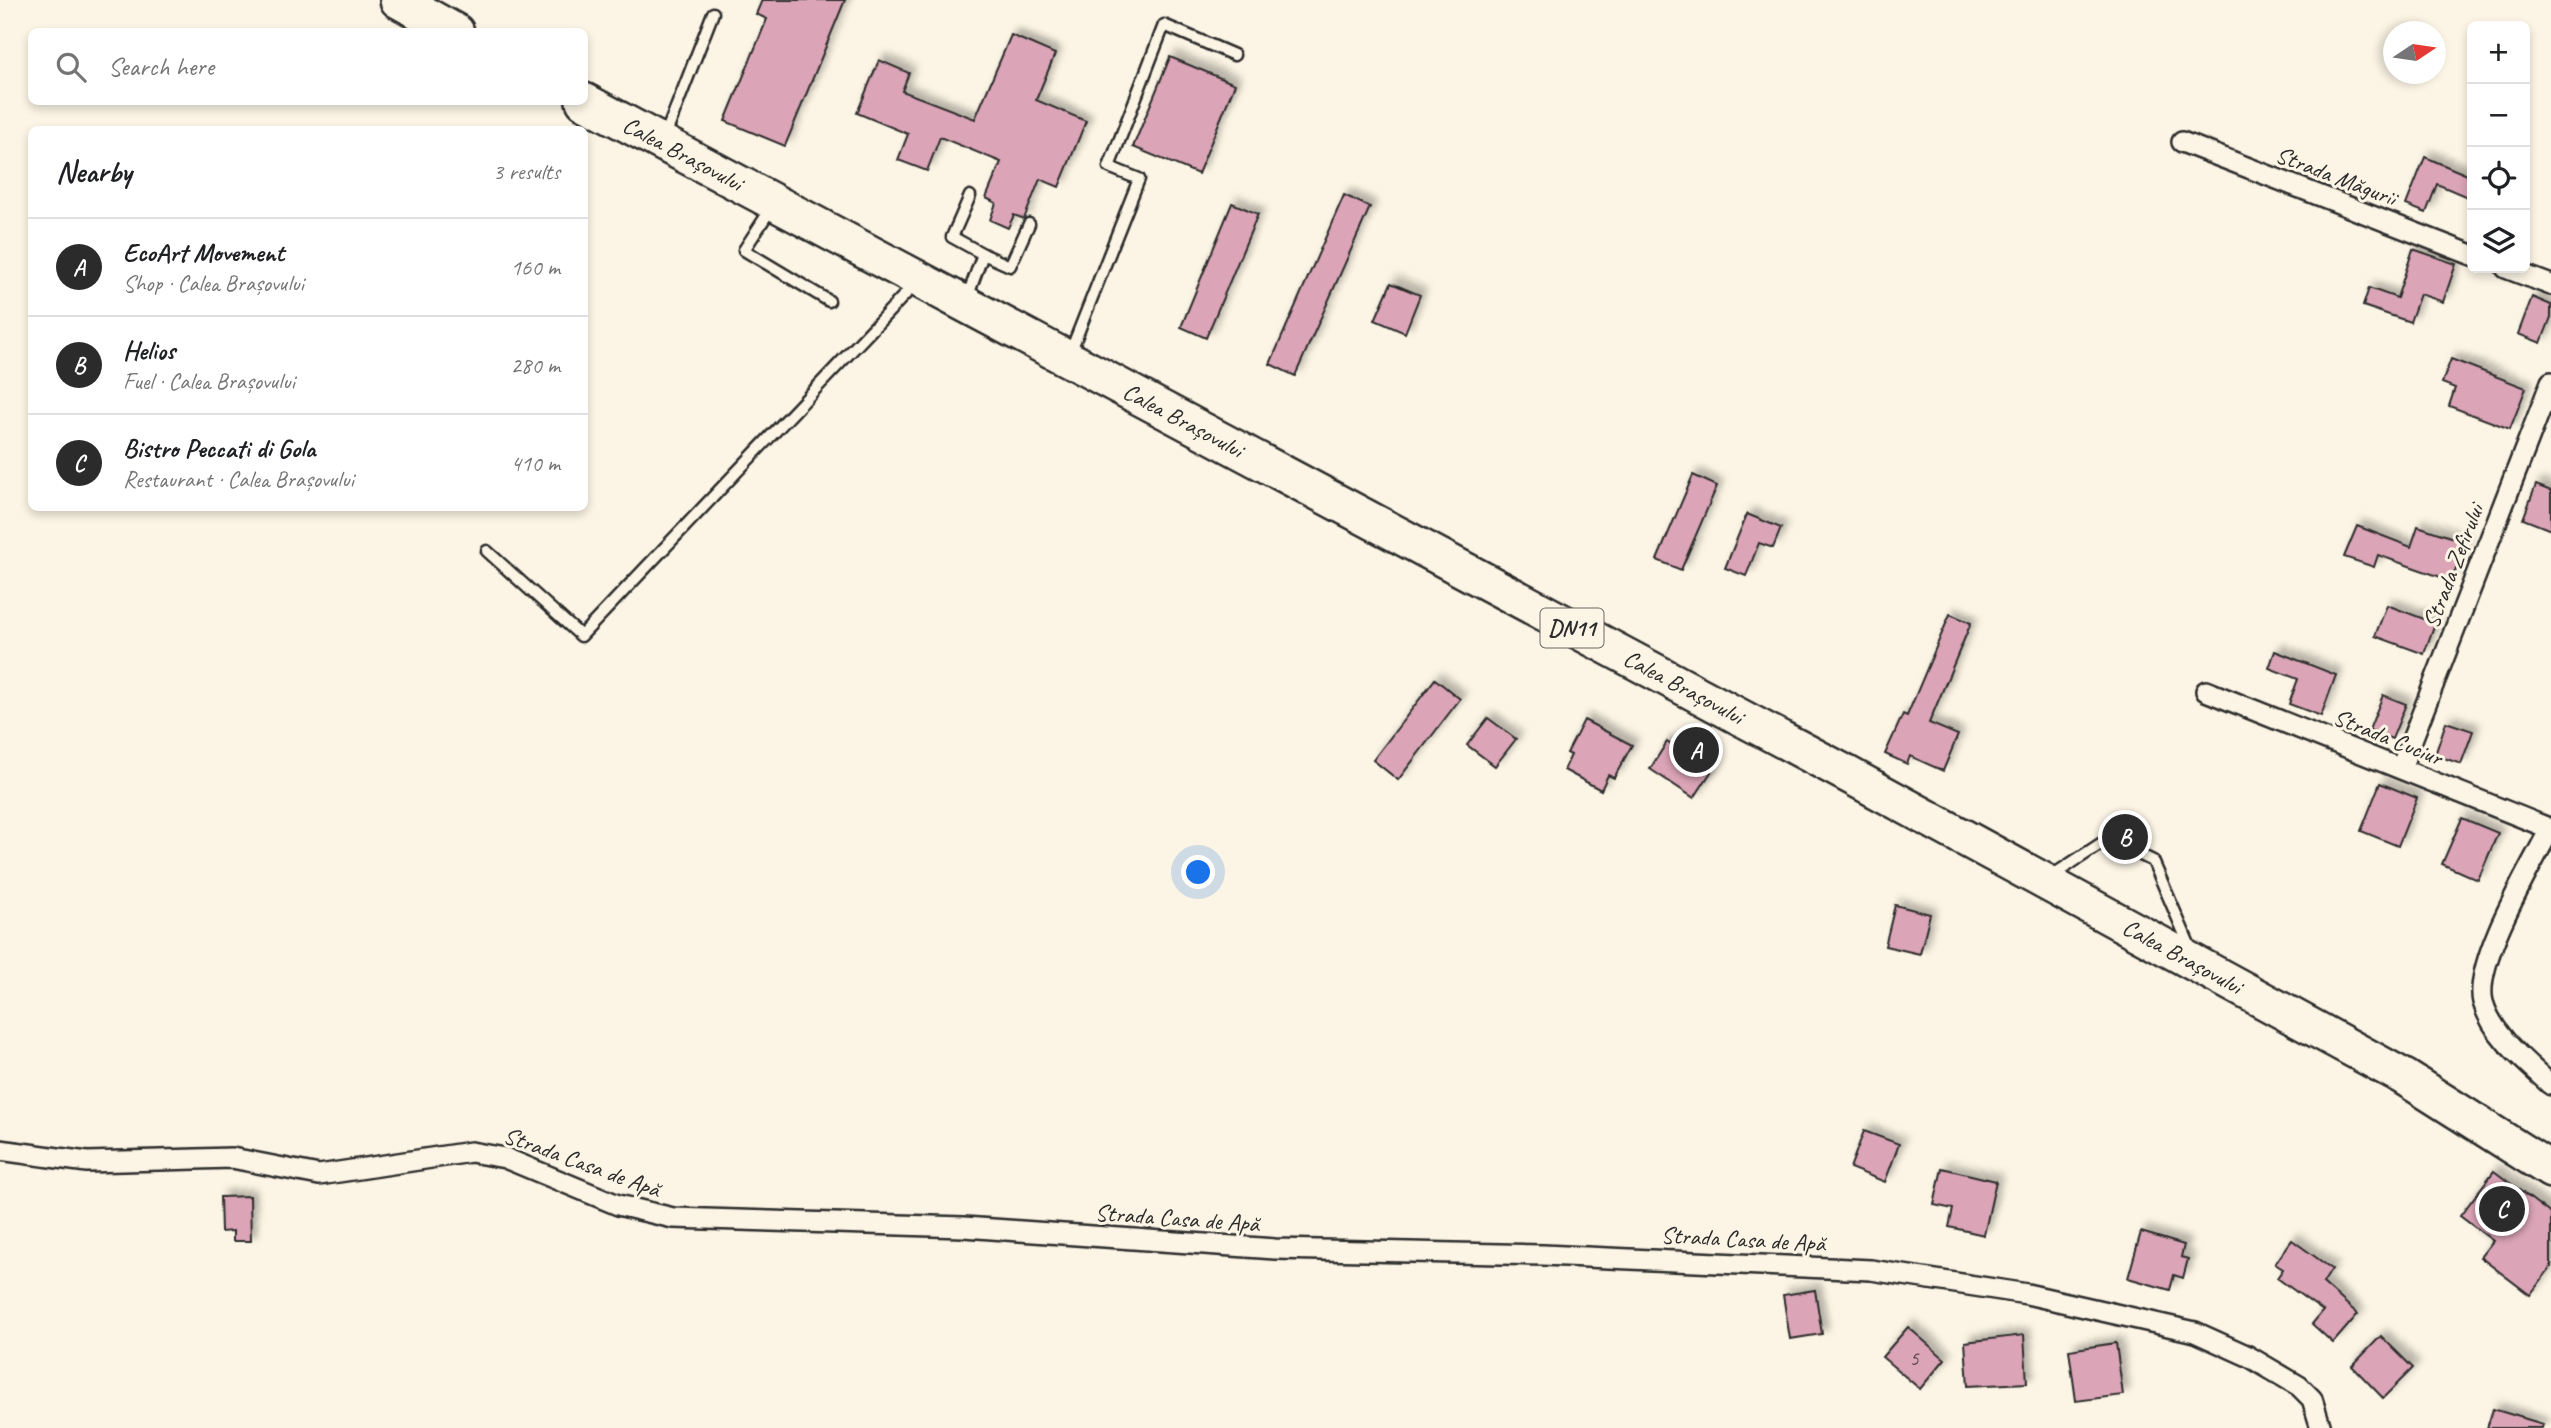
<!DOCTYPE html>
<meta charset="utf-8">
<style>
:root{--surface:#fff;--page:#f2f2f2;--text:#202124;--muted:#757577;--line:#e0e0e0;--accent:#2b2b2b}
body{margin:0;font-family:Caveat,sans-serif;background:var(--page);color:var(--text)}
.controls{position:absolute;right:21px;top:21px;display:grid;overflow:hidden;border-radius:10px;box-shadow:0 4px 10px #0003}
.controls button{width:63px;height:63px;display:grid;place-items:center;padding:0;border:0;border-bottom:2px solid var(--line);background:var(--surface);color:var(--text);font:35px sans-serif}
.compass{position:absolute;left:2383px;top:21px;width:63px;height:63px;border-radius:50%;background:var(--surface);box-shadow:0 4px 10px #0003;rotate:77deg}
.you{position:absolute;left:1199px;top:873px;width:24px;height:24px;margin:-18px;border:5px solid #fff;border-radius:50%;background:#1a73e8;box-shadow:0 0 0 10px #1a73e833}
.badge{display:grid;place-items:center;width:46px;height:46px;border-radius:50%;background:var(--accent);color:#fff;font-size:23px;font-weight:700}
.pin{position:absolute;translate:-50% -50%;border:4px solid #fff;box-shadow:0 2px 7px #0006}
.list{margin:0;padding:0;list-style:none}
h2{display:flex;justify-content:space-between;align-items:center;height:91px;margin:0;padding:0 28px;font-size:30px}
h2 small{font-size:23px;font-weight:400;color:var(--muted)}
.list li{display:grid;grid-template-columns:46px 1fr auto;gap:21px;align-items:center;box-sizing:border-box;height:98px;padding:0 28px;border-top:2px solid var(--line)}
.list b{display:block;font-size:26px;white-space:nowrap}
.list p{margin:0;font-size:23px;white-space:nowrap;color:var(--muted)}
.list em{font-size:23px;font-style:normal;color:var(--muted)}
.icon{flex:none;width:38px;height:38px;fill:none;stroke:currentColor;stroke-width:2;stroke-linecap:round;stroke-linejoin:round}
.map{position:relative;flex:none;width:2551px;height:1428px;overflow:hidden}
.search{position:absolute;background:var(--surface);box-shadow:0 4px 10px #0003;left:28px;top:28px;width:560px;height:77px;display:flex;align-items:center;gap:18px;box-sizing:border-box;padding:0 24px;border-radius:10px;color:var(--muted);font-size:26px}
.panel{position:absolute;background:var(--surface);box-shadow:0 4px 10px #0003;left:28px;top:126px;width:560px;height:385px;border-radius:10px}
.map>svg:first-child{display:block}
.building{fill:#dba4b7;stroke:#2b2b2b;stroke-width:2;filter:url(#shadow)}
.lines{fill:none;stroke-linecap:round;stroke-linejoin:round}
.lane-casing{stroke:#2b2b2b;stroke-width:15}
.street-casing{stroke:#2b2b2b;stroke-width:24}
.highway-casing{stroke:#2b2b2b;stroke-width:40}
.lane{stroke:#fcf5e5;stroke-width:10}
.street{stroke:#fcf5e5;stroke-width:19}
.highway{stroke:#fcf5e5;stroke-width:35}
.labels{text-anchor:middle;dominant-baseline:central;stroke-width:6;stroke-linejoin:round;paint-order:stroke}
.number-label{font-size:21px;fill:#57494e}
.shield{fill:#fcf5e5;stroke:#6a6863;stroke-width:2}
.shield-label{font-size:23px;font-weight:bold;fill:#2b2b2b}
.street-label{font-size:24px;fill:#2b2b2b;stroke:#fcf5e5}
</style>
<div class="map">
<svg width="2551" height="1428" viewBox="0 0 2551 1428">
<defs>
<filter id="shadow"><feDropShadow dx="6" dy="-6" stdDeviation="3.5" flood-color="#0004"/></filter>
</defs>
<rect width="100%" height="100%" fill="#fcf5e5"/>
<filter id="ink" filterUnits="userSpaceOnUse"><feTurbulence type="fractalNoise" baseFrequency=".0143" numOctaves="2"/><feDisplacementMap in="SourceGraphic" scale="14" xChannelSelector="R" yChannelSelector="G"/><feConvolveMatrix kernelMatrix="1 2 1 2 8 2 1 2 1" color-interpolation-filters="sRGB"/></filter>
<g filter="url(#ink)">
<g class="building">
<path d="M762 0H845L785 146 725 121 767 19 756 14Z"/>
<path d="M1011 35 1055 54 1036 100 1086 121 1059 187 1040 179 1024 219 1014 215 1008 228 990 220 996 203 986 198 1001 162 940 137 927 171 898 160 908 134 857 113 879 60 909 73 902 91 975 119Z"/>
<path d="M1170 57 1235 84 1198 174 1133 147Z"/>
<path d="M2425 157 2472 177V199L2437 184 2426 213 2406 205Z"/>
<path d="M1344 195 1370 207 1295 376 1270 364Z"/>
<path d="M1232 203 1258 214 1206 338 1181 327Z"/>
<path d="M2413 249 2456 264 2443 302 2420 294 2410 322 2363 306 2369 288 2397 298Z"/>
<path d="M1391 283 1420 295 1405 333 1375 320Z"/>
<path d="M2532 297 2551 305V317L2541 343 2518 334Z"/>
<path d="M2451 359 2526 388 2510 429 2449 406 2455 388 2442 383Z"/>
<path d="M1693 475 1717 486 1681 570 1657 560Z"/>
<path d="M2536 485 2551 491V530L2523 519Z"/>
<path d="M1747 514 1781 528 1773 548 1759 543 1746 576 1725 568Z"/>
<path d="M2357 526 2411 547 2418 526 2465 542 2452 581 2378 555 2374 567 2344 557Z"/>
<path d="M2387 605 2435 623 2424 654 2375 636Z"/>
<path d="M1950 614 1971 623 1929 723 1958 735 1943 771 1910 756 1907 764 1885 754 1903 714 1907 716Z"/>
<path d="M2275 651 2336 675 2321 716 2289 704 2298 679 2269 668Z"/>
<path d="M1435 679 1460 699 1398 780 1373 760Z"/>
<path d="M2383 695 2406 704 2392 739 2369 730Z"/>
<path d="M1488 718 1516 739 1495 766 1467 745Z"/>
<path d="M1584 720 1632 745 1614 778 1608 775 1601 790 1564 770 1571 755 1567 753Z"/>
<path d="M2446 722 2473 731 2461 764 2435 755Z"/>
<path d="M1667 742 1711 772 1694 798 1650 769Z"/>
<path d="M2380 783 2417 798 2398 846 2361 831Z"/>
<path d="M2462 818 2498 833 2478 880 2442 864Z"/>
<path d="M1895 905 1930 914 1920 954 1885 946Z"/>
<path d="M1864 1131 1899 1144 1885 1182 1850 1168Z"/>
<path d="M1942 1168 1996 1181 1984 1235 1949 1227 1953 1209 1934 1205Z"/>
<path d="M2494 1171 2551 1214V1267L2530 1295 2480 1257 2493 1241 2460 1216Z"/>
<path d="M250 1196 251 1241H233V1231L221 1232 220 1197Z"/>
<path d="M2141 1232 2184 1245 2181 1257 2188 1259 2183 1278 2174 1275 2170 1290 2128 1278Z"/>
<path d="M2292 1240 2332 1269 2323 1283 2358 1314 2333 1343 2312 1324 2323 1311 2277 1278 2283 1269 2275 1264Z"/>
<path d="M1815 1290 1822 1334 1790 1339 1783 1295Z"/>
<path d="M1908 1327 1945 1359 1920 1389 1882 1357Z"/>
<path d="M2024 1335 2027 1383 1968 1386 1965 1342Z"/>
<path d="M2381 1336 2413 1368 2383 1398 2352 1366Z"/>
<path d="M2116 1343 2123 1395 2076 1401 2069 1350Z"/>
<path d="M2493 1409 2543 1424 2542 1428H2487Z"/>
</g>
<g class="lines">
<defs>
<g id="lane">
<path d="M665 136 713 13"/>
<path d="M970 196 952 237 983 254"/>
<path d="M772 207 744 250 829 301"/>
<path d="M967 298 983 254 1010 266 1029 224"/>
<path d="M1070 353 1139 179 1109 167 1164 25 1234 55"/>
<path d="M487 551 581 636 915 284"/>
<path d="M2050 877 2108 839 2153 861 2191 949"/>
</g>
<g id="street">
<path d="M2182 142 2472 255"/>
<path d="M2506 268 2551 285"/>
<path d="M2206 691 2551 829"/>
<path d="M2401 768 2551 382"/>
<path d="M2550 829C2531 867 2473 962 2483 1002 2492 1035 2527 1063 2551 1085"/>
<path d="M0 1150 87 1162 232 1158 319 1175 471 1152 505 1158 618 1205 673 1218 964 1227 1275 1249 1543 1255 1871 1270 2027 1294 2195 1332 2248 1356 2299 1386 2312 1399 2321 1428"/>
</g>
<g id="highway">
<path d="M398 0 456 32"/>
<path id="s1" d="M584 101 1847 774 2404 1077 2551 1170"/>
</g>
</defs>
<use href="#lane" class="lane-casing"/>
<use href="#street" class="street-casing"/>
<use href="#highway" class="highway-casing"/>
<use href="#lane" class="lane"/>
<use href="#street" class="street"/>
<use href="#highway" class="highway"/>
</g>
</g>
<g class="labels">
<g class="number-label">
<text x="1914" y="1358">5</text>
</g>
<rect class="shield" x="1540.5" y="608.5" width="63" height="39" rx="5"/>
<g class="shield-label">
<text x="1572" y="628">DN11</text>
</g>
<g class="street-label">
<text stroke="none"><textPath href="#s1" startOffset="112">Calea Brașovului</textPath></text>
<text transform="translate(2336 176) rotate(21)">Strada Măgurii</text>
<text stroke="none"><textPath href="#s1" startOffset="679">Calea Brașovului</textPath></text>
<text transform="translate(2453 566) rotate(-69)">Strada Zefirului</text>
<text stroke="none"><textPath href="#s1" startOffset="1246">Calea Brașovului</textPath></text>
<text transform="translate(2388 737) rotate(22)">Strada Cuciur</text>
<text stroke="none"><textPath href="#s1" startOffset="1813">Calea Brașovului</textPath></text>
<text transform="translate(582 1162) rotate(20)">Strada Casa de Apă</text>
<text transform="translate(1177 1218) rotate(4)">Strada Casa de Apă</text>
<text transform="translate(1743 1239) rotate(3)">Strada Casa de Apă</text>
</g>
</g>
</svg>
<div class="controls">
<button>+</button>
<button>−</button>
<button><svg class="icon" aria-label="locate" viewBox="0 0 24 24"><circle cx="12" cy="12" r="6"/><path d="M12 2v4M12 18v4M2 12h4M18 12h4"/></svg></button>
<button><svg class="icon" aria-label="layers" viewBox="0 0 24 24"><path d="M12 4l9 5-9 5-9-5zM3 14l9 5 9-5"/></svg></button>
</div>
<svg class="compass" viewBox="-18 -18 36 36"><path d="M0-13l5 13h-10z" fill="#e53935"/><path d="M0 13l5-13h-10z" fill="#757577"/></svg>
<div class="you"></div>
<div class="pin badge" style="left:1696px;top:750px">A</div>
<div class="pin badge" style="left:2125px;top:837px">B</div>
<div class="pin badge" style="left:2502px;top:1209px">C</div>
<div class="search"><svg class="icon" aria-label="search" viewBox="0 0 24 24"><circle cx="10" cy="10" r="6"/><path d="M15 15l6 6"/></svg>Search here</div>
<section class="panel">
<h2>Nearby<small>3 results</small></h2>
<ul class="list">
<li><span class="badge">A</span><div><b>EcoArt Movement</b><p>Shop · Calea Brașovului</p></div><em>160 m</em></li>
<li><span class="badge">B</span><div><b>Helios</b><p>Fuel · Calea Brașovului</p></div><em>280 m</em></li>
<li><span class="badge">C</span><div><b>Bistro Peccati di Gola</b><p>Restaurant · Calea Brașovului</p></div><em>410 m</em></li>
</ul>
</section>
</div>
